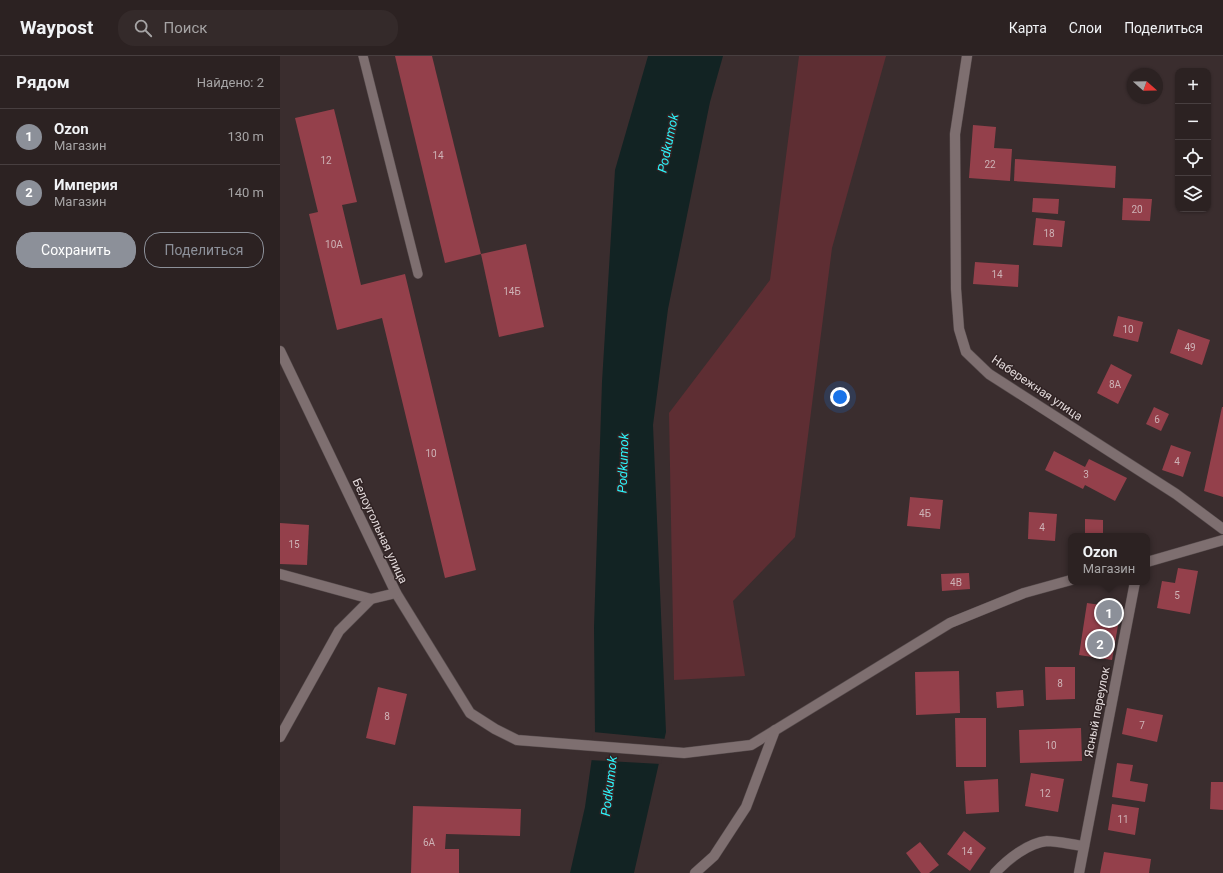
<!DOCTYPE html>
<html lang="ru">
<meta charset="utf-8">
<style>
:root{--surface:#2c2222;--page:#342a2a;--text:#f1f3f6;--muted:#a6a4a5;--line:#483f40;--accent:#8c9099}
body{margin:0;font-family:Roboto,sans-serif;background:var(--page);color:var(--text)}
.controls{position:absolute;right:12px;top:12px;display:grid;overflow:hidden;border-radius:8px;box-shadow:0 1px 3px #0004}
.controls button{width:36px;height:36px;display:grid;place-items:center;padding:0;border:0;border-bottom:1px solid var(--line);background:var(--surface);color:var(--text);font:20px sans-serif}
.compass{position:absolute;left:847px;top:12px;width:36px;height:36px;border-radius:50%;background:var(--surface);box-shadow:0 1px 3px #0004;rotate:110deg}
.you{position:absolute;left:560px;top:341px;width:14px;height:14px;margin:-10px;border:3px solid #fff;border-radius:50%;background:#1a73e8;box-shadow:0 0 0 6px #1a73e833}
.badge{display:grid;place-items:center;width:26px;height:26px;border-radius:50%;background:var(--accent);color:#fff;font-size:13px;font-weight:700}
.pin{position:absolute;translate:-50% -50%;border:2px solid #fff;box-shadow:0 1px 4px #0006}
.popup{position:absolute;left:788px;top:477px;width:82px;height:52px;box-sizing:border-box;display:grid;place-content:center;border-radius:8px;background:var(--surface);filter:drop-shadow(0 1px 3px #0005);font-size:13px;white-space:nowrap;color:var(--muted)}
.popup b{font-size:15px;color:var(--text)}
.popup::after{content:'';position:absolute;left:50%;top:100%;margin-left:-8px;border:8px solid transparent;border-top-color:var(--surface)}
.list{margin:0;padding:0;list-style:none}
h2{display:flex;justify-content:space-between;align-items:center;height:52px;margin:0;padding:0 16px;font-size:17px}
h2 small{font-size:13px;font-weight:400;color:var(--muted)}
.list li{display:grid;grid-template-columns:26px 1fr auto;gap:12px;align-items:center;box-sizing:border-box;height:56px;padding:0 16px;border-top:1px solid var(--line)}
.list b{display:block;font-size:15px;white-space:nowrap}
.list p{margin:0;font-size:13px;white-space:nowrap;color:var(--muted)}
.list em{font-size:13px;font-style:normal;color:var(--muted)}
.actions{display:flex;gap:8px;padding:12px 16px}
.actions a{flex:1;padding:9px 0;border:1px solid var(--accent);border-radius:16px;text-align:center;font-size:14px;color:var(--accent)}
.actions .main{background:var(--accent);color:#fff}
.icon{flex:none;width:22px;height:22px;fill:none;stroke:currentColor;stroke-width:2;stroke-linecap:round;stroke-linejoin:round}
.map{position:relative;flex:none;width:943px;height:817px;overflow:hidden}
header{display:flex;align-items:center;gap:24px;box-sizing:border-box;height:56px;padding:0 20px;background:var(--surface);border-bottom:1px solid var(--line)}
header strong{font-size:19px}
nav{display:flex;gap:22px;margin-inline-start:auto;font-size:14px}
.search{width:280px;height:36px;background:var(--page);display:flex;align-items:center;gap:10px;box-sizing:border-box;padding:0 14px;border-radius:16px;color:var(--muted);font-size:15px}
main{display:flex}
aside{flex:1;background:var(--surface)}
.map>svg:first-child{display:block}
.green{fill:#5e2e33}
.water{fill:#122323}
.pier{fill:#3a2d2e}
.building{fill:#94404b}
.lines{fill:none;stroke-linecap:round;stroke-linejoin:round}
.lane-casing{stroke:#574c4d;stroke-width:10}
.street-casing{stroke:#574c4d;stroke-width:11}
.lane{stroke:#7e6f70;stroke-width:9}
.street{stroke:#7e6f70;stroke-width:10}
.labels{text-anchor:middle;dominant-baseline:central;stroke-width:3;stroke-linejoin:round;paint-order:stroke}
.number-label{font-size:10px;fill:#ceb2b6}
.street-label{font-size:12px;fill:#e1d8d9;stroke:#302324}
.water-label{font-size:13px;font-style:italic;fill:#2df5fb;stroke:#302324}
</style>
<header>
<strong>Waypost</strong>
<div class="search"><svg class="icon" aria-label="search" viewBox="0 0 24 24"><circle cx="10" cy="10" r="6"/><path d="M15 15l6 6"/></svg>Поиск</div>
<nav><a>Карта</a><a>Слои</a><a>Поделиться</a></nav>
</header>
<main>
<aside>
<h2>Рядом<small>Найдено: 2</small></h2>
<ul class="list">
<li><span class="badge">1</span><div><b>Ozon</b><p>Магазин</p></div><em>130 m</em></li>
<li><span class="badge">2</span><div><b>Империя</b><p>Магазин</p></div><em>140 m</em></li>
</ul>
<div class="actions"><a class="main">Сохранить</a><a>Поделиться</a></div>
</aside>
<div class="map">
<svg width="943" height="817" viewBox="0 0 943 817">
<rect width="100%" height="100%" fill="#3a2d2e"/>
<path class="green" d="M519 0H606L552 192 515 481 453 545 465 620 394 624 389 357 490 224Z"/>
<path class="water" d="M368 0H443L430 46 388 253 373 369 386 676 354 817H290L305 751 315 680 314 571 322 326 335 114Z"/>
<path class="pier" d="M313 676 386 683 381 708 309 704Z"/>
<g class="building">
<path d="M115 0H152L201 198 165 207Z"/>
<path d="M54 53 77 146 62 149 81 229 125 218 196 514 165 522 102 262 57 274 29 158 38 156 15 62Z"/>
<path d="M693 69 716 71 714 92 732 93 730 125 689 122Z"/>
<path d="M735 103 836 110 835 132 734 125Z"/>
<path d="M753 142 779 143 778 158 752 156Z"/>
<path d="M843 142 872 143 870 165 842 164Z"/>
<path d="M756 162 785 165 782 191 753 189Z"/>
<path d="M246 188 264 271 219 281 201 198Z"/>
<path d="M695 206 739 209 738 231 693 228Z"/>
<path d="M838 260 863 266 858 286 833 280Z"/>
<path d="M898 273 930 284 922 309 890 297Z"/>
<path d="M831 308 852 319 838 348 817 337Z"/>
<path d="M874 351 889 358 881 375 866 368Z"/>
<path d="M942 351H943V441L924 435Z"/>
<path d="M891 389 911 396 903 421 882 414Z"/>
<path d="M774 395 805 411 809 403 847 422 835 445 805 429 803 433 765 414Z"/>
<path d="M630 441 663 444 660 473 627 470Z"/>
<path d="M749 456 777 458 775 485 748 483Z"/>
<path d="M805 463 823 464V480H805Z"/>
<path d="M0 467 29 469 27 509 0 508Z"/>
<path d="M898 512 918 515 910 558 877 552 882 525 895 527Z"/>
<path d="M689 517 690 533 662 535 661 518Z"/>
<path d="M807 547 841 552 832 604 799 599Z"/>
<path d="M765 611H795V643L766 644Z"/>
<path d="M679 615 680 657 636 659 635 616Z"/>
<path d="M98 631 127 638 115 689 86 682Z"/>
<path d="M743 634 744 650 717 652 716 636Z"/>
<path d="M847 652 883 659 877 686 842 678Z"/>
<path d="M675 662H706V711H676Z"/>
<path d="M801 672 802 705 740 707 739 674Z"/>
<path d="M837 707 853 709 850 725 868 728 865 746 832 741Z"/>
<path d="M751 717 784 723 778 756 745 750Z"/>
<path d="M718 723 719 756 686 758 684 725Z"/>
<path d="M931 726H943V754L930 753Z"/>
<path d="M832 748 859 752 855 779 828 774Z"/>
<path d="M133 750 241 753 240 780 166 778 165 793H179V817H131Z"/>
<path d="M684 775 706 792 690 815 667 798Z"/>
<path d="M640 786 659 809 649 817H641L626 797Z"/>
<path d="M824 796 871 803 869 817H820Z"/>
</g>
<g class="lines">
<defs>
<path id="lane" d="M83 0 138 218"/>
<g id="street">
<path d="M687 0 675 78 676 233 679 273 686 296 709 318 896 438 943 473"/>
<path d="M0 295 116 537 190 657 215 673 237 684 404 697 471 689 670 567 744 537 791 524"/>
<path d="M867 506 943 484"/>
<path d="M0 518 91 543"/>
<path d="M0 681 59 575 91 543 116 537"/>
<path d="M415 817 434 800 466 751 495 674"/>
<path d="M715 817C728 803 748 787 767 785 778 785 793 789 804 790"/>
<path d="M799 817 855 526"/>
</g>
</defs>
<use href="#lane" class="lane-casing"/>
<use href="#street" class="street-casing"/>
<use href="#lane" class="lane"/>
<use href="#street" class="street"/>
</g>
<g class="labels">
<g class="number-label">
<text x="158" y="99">14</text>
<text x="46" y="104">12</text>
<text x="710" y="108">22</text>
<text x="857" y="153">20</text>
<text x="769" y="177">18</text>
<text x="54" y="188">10А</text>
<text x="717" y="218">14</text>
<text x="232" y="235">14Б</text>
<text x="848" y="273">10</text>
<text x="910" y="291">49</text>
<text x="835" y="328">8А</text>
<text x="877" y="363">6</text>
<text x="151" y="397">10</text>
<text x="897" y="405">4</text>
<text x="806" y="418">3</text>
<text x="645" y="457">4Б</text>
<text x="762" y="471">4</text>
<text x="14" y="488">15</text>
<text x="676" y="526">4В</text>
<text x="897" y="539">5</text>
<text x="780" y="627">8</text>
<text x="107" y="660">8</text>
<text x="862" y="669">7</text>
<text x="771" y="689">10</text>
<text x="765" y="737">12</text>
<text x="843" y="763">11</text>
<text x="149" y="786">6А</text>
<text x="687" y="795">14</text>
</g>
<g class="street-label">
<text transform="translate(757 332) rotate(34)">Набережная улица</text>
<text transform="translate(100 475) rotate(65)">Белоугольная улица</text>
<text transform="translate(817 656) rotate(-79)">Ясный переулок</text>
</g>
<g class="water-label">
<text transform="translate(388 87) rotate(-78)">Podkumok</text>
<text transform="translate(343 407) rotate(-88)">Podkumok</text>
<text transform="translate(329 730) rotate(-83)">Podkumok</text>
</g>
</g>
</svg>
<div class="controls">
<button>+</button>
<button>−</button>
<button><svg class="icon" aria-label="locate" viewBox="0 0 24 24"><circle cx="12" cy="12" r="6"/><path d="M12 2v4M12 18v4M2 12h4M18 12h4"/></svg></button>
<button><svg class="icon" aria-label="layers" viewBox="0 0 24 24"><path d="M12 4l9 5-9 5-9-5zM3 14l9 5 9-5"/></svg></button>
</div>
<svg class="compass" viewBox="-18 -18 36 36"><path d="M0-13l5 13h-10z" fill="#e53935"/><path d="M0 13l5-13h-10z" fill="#a6a4a5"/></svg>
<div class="you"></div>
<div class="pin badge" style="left:829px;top:557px">1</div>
<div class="popup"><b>Ozon</b>Магазин</div>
<div class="pin badge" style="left:820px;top:588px">2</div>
</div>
</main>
